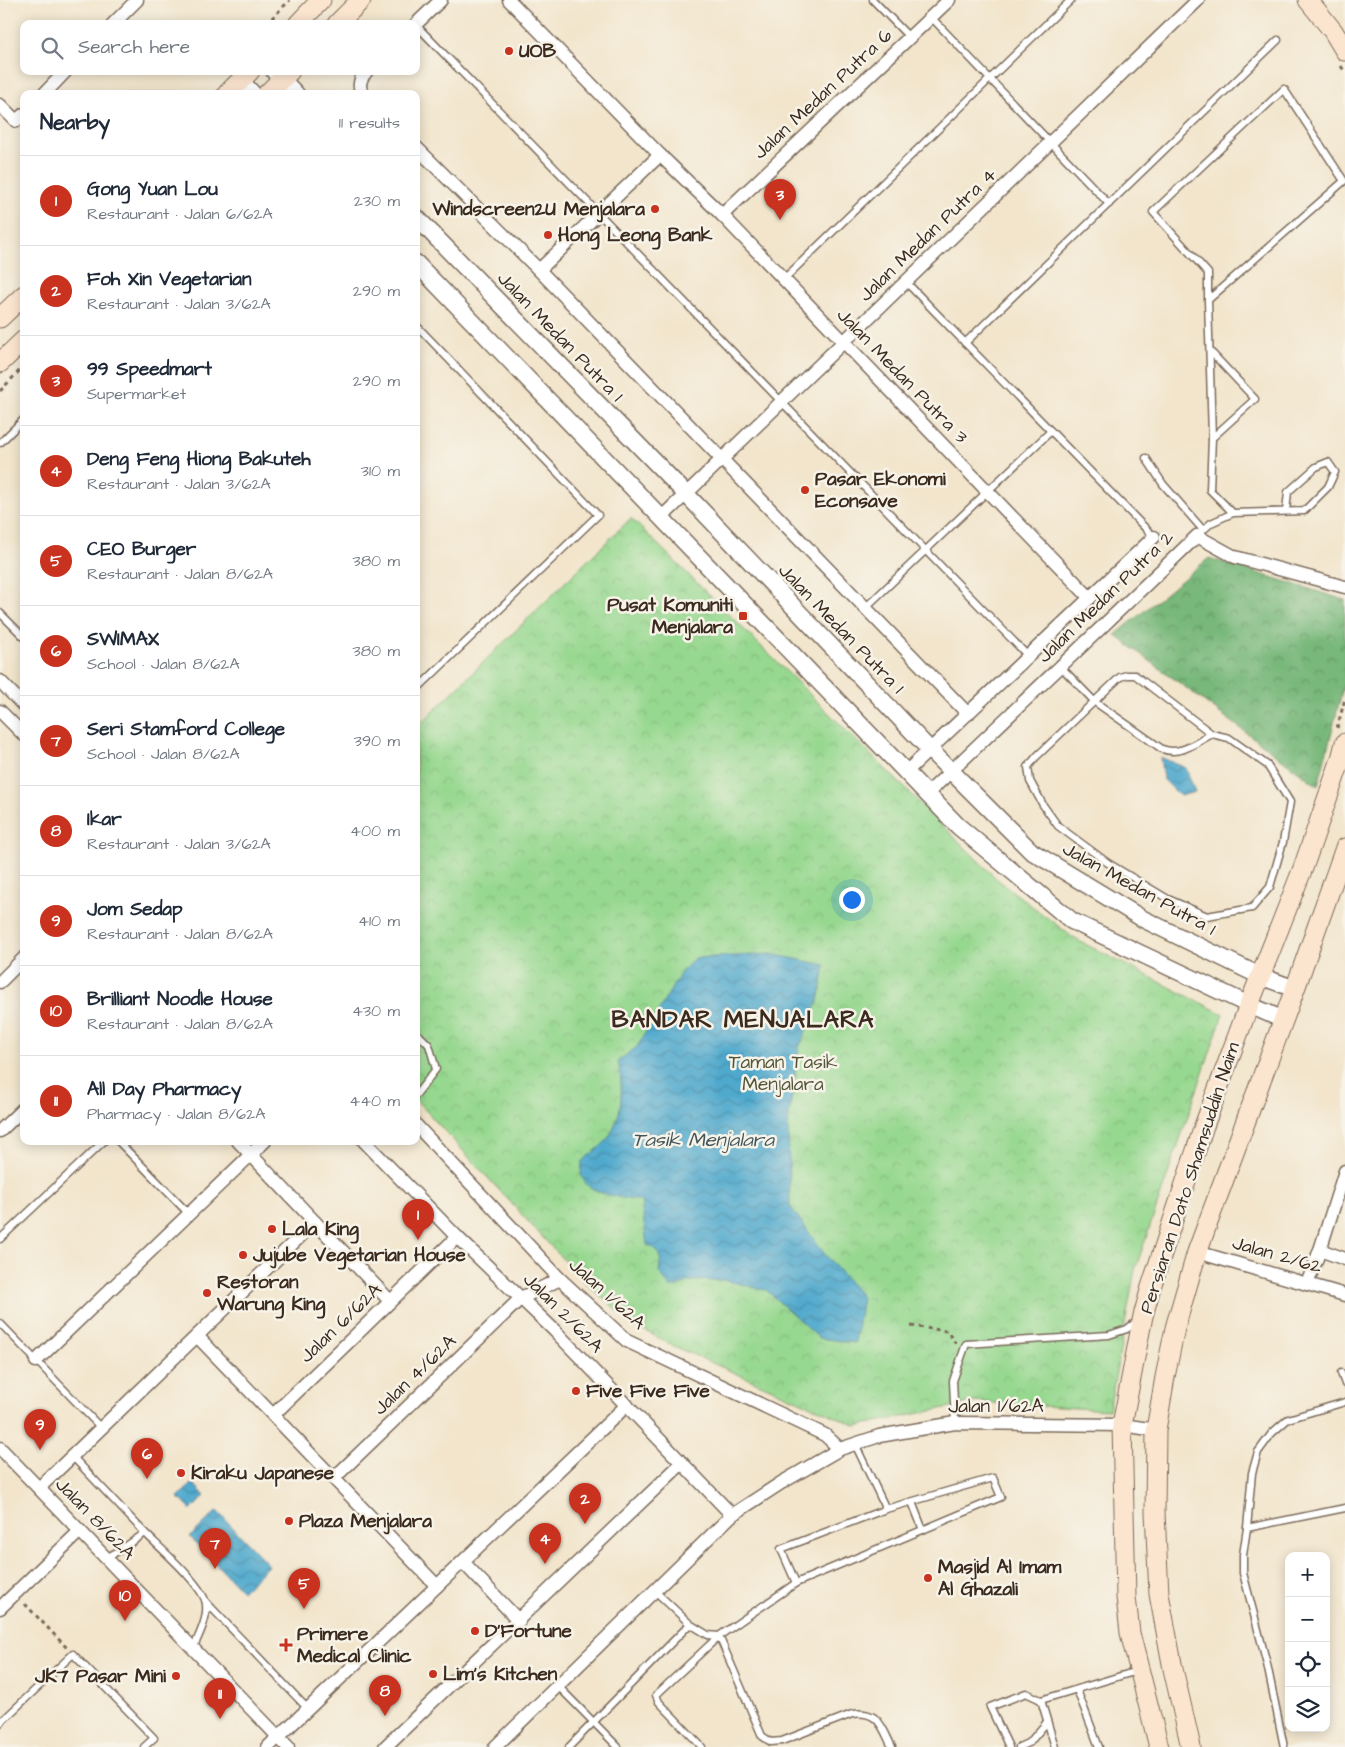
<!DOCTYPE html>
<meta charset="utf-8">
<style>
:root{--surface:#fff;--page:#f6f6f7;--text:#1f2937;--muted:#747a83;--line:#e0e1e3;--accent:#c8321e}
body{margin:0;font-family:"Architects Daughter",sans-serif;background:var(--page);color:var(--text)}
.controls{position:absolute;right:15px;bottom:15px;display:grid;overflow:hidden;border-radius:10px;box-shadow:0 2px 12px #0003}
.controls button{width:45px;height:45px;display:grid;place-items:center;padding:0;border:0;border-bottom:1px solid var(--line);background:var(--surface);color:var(--text);font:25px sans-serif}
.you{position:absolute;left:851px;top:899px;width:18px;height:18px;margin:-12px;border:4px solid #fff;border-radius:50%;background:#1a73e8;box-shadow:0 0 0 8px #1a73e833}
.badge{display:grid;place-items:center;width:32px;height:32px;border-radius:50%;background:var(--accent);color:#fff;font-size:16px;font-weight:700}
.pin{position:absolute;translate:-50% -41px;filter:drop-shadow(0 1px 2px #0008)}
.pin::after{content:'';position:absolute;top:26px;width:18px;height:15px;background:inherit;clip-path:polygon(0 0,100% 0,50% 100%)}
.list{margin:0;padding:0;list-style:none}
h2{display:flex;justify-content:space-between;align-items:center;height:65px;margin:0;padding:0 20px;font-size:21px}
h2 small{font-size:16px;font-weight:400;color:var(--muted)}
.list li{display:grid;grid-template-columns:32px 1fr auto;gap:15px;align-items:center;box-sizing:border-box;height:90px;padding:0 20px;border-top:1px solid var(--line)}
.list b{display:block;font-size:19px;white-space:nowrap}
.list p{margin:0;font-size:16px;white-space:nowrap;color:var(--muted)}
.list em{font-size:16px;font-style:normal;color:var(--muted)}
.icon{flex:none;width:28px;height:28px;fill:none;stroke:currentColor;stroke-width:2;stroke-linecap:round;stroke-linejoin:round}
.map{position:relative;flex:none;width:1345px;height:1747px;overflow:hidden}
.search{position:absolute;background:var(--surface);box-shadow:0 2px 12px #0003;left:20px;top:20px;width:400px;height:55px;display:flex;align-items:center;gap:12px;box-sizing:border-box;padding:0 18px;border-radius:10px;color:var(--muted);font-size:19px}
.panel{position:absolute;background:var(--surface);box-shadow:0 2px 12px #0003;left:20px;top:90px;width:400px;height:1055px;border-radius:10px}
.map>svg:first-child{display:block}
.forest{fill:url(#forest-crowns);stroke:#5a714c}
.park{fill:url(#park-crowns);stroke:#688156}
.water{fill:url(#water-waves);stroke:#466a76}
.lines{fill:none;stroke-linecap:round;stroke-linejoin:round}
.service-casing{stroke:#7b6b5b;stroke-width:9}
.minor-casing{stroke:#7b6b5b;stroke-width:15}
.tertiary-casing{stroke:#7b6b5b;stroke-width:19}
.secondary-casing{stroke:#7b6b5b;stroke-width:21}
.path{stroke:#7b6b5b;stroke-width:3;stroke-dasharray:4 4;stroke-linecap:butt}
.service{stroke:#fff;stroke-width:6}
.minor{stroke:#fff;stroke-width:12}
.tertiary{stroke:#fff;stroke-width:16}
.secondary{stroke:#fce5cf;stroke-width:19}
.poi-dot{fill:#c8321e;stroke:#f7f3e8;stroke-width:2}
.labels{text-anchor:middle;dominant-baseline:central;stroke-width:5;stroke-linejoin:round;paint-order:stroke}
.poi-label{font-size:19px;font-weight:bold;fill:#3b2a1e;stroke:#f7f3e8;text-anchor:start}
.street-label{font-size:19px;fill:#3b2a1e;stroke:#f7f3e8}
.park-label{font-size:19px;fill:#52563a;stroke:#f7f3e8}
.water-label{font-size:20px;font-style:italic;fill:#42565b;stroke:#f7f3e8}
.district-label{font-size:24px;font-weight:bold;letter-spacing:1px;fill:#3b2a1e;stroke:#f7f3e8}
</style>
<div class="map">
<svg width="1345" height="1747" viewBox="0 0 1345 1747">
<defs>
<pattern id="forest-crowns" width="20" height="18" patternUnits="userSpaceOnUse" patternTransform="scale(1.25)"><rect width="20" height="18" fill="#78b87a"/><path d="M2 6a3 3 0 1 1 6 0M12 15a3 3 0 1 1 6 0" fill="none" stroke="#649663"/></pattern>
<pattern id="park-crowns" width="20" height="18" patternUnits="userSpaceOnUse" patternTransform="scale(1.25)"><rect width="20" height="18" fill="#96d88f"/><path d="M2 6a3 3 0 1 1 6 0M12 15a3 3 0 1 1 6 0" fill="none" stroke="#82ba7b"/></pattern>
<pattern id="water-waves" width="16" height="10" patternUnits="userSpaceOnUse" patternTransform="scale(1.25)"><rect width="16" height="10" fill="#50a9cd"/><path d="M0 5q4-4 8 0t8 0" fill="none" stroke="#448aa6"/></pattern>
</defs>
<rect width="100%" height="100%" fill="#f7f3e8"/>
<filter id="ink" filterUnits="userSpaceOnUse"><feTurbulence type="fractalNoise" baseFrequency=".02" numOctaves="2"/><feDisplacementMap in="SourceGraphic" scale="10" xChannelSelector="R" yChannelSelector="G"/><feConvolveMatrix kernelMatrix="1 2 1 2 8 2 1 2 1" color-interpolation-filters="sRGB"/></filter>
<filter id="wash" filterUnits="userSpaceOnUse"><feTurbulence type="fractalNoise" baseFrequency=".0096" numOctaves="4" result="noise"/><feDisplacementMap in="SourceGraphic" scale="20" xChannelSelector="R" yChannelSelector="G"/><feGaussianBlur stdDeviation="1.12" result="paint"/><feColorMatrix in="noise" values="0 0 0 0 0 0 0 0 0 0 0 0 0 0 0 0 0 1.4 0 .05"/><feComposite in="paint" operator="in"/></filter>
<g filter="url(#wash)">
<rect width="100%" height="100%" fill="#f2e5cc"/>
<path class="forest" d="M1209 558 1345 600V680L1318 786 1115 635Z"/>
<path class="park" d="M631 518 998 880 1075 939 1223 1014 1135 1270 1109 1410 975 1402 857 1426 673 1346 635 1325 583 1281 416 1100V728Z"/>
<g class="water">
<path d="M1160 757 1186 768 1195 792 1180 796 1163 779Z"/>
<path d="M771 954 825 965 820 997 799 1048 788 1122 790 1206 823 1252 862 1297 855 1343 819 1338 766 1290 723 1280 689 1281 677 1287H670L659 1272C661 1256 663 1252 647 1245L641 1201C623 1197 587 1197 581 1174 581 1170 582 1165 582 1161 590 1154 599 1149 606 1141 624 1117 623 1089 618 1061L637 1047 682 971 695 958Z"/>
<path d="M193 1483 205 1496 191 1510 178 1497Z"/>
<path d="M217 1511 269 1565 242 1591 190 1537Z"/>
</g>
</g>
<g filter="url(#ink)">
<g class="lines">
<defs>
<g id="service">
<path d="M873 0 910 38"/>
<path d="M931 17 1109 204"/>
<path d="M416 25 1028 656"/>
<path d="M783 280 1071 0"/>
<path d="M906 282 1154 537"/>
<path d="M1208 300V273L1153 212 1284 89 1344 181 1208 300 1212 438 1210 490 1233 513"/>
<path d="M416 325 598 515 416 690"/>
<path d="M965 343 1278 40"/>
<path d="M1210 351 1255 399 1212 438"/>
<path d="M0 443 24 419"/>
<path d="M1146 458 1163 484 1203 530"/>
<path d="M1197 536 1211 523 1233 513 1304 511 1328 487 1335 472 1328 462 1316 467 1288 492 1286 511"/>
<path d="M865 608 1051 431"/>
<path d="M0 613 24 637"/>
<path d="M1061 667 1095 702 1162 749C1181 756 1195 743 1212 734L1229 738 1267 765 1290 802 1283 842 1270 887 1252 908 1207 916 1168 899 1108 863 1058 826 1043 805 1030 781 1028 767 1036 757 1120 677 1127 675H1135L1212 734"/>
<path d="M416 1032 429 1045 436 1069 416 1095"/>
<path d="M118 1141 189 1214"/>
<path d="M0 1239 104 1141"/>
<path d="M0 1323 101 1428"/>
<path d="M1341 1373 1345 1384"/>
<path d="M955 1423 953 1381 966 1344 1109 1335 1127 1329 1137 1321"/>
<path d="M72 1456 145 1533"/>
<path d="M912 1502 923 1530"/>
<path d="M886 1509 781 1549 796 1583 719 1636 762 1736 771 1742 782 1741 852 1714C879 1710 882 1727 892 1747"/>
<path d="M1247 1528 1252 1473 1258 1452 1272 1433 1288 1419 1345 1402"/>
<path d="M106 1558 122 1549 145 1533C159 1547 204 1586 206 1604 208 1618 199 1635 193 1649"/>
<path d="M796 1583 1001 1497 993 1478 886 1509 855 1444"/>
<path d="M207 1603 308 1709"/>
<path d="M690 1624 708 1635 719 1636 656 1695 659 1702 702 1747"/>
<path d="M557 1685 618 1747"/>
<path d="M1077 1690 1099 1747"/>
<path d="M0 1723 73 1654 154 1738 144 1747"/>
<path d="M569 1747 690 1624 654 1590"/>
<path d="M1009 1747 990 1707 1026 1693 1041 1700"/>
<path d="M1019 1747 1030 1742 1047 1722"/>
<path d="M1055 1747 1041 1700 1137 1671"/>
<path d="M1284 1747 1267 1664 1243 1573V1555L1247 1528 1345 1508"/>
</g>
<g id="minor">
<path d="M509 0 660 155 722 215 1090 598"/>
<path d="M113 24 137 0"/>
<path d="M416 24 441 0"/>
<path d="M44 94 66 71"/>
<path d="M363 94C357 86 360 78 367 71"/>
<path d="M0 105 16 121 24 114"/>
<path d="M416 147 539 270 968 714"/>
<path d="M722 215 949 0"/>
<path d="M539 270 660 155"/>
<path d="M661 518 1198 0"/>
<path d="M0 681 24 706"/>
<path d="M0 711 24 735"/>
<path d="M906 772 1154 537"/>
<path d="M927 794 1197 536 1235 557 1345 587"/>
<path d="M0 982 24 958"/>
<path d="M416 1125 560 1279 627 1341 825 1435 840 1449"/>
<path d="M0 1131 24 1108"/>
<path d="M238 1141 390 1301"/>
<path d="M364 1141 457 1237 554 1330 732 1515"/>
<path d="M1320 1250 1345 1259"/>
<path d="M1197 1252 1345 1295"/>
<path d="M1307 1284 1320 1250 1345 1171"/>
<path d="M197 1336 437 1586"/>
<path d="M36 1361 265 1141"/>
<path d="M273 1415 457 1237"/>
<path d="M0 1448 288 1747"/>
<path d="M334 1478 521 1298 560 1279"/>
<path d="M39 1488 315 1222"/>
<path d="M463 1562 519 1621"/>
<path d="M0 1608 80 1531"/>
<path d="M268 1747 627 1405"/>
<path d="M385 1747 682 1463"/>
<path d="M495 1747 732 1515 781 1483 840 1449 879 1436 955 1423 1122 1425 1156 1430"/>
</g>
<g id="tertiary">
<path d="M274 71 296 94"/>
<path d="M240 80 253 94"/>
<path d="M416 217 686 494 929 749 1031 851 1143 919 1260 976 1295 989"/>
<path d="M416 263 958 826 1072 921 1249 1005 1284 1020"/>
</g>
<g id="secondary">
<path d="M1308 0 1333 31 1345 51"/>
<path d="M298 24 321 0"/>
<path d="M337 24 361 0"/>
<path d="M227 94 250 71"/>
<path d="M267 94 290 71"/>
<path d="M0 318 24 295"/>
<path d="M0 363 24 340"/>
<path d="M1159 1747 1130 1633 1126 1597 1122 1425 1143 1316 1151 1287 1204 1126 1249 1005 1303 868 1341 759 1345 743"/>
<path d="M1191 1747 1173 1669 1159 1594 1155 1512 1156 1430 1165 1377 1175 1328 1197 1252 1295 989 1345 848"/>
</g>
</defs>
<use href="#service" class="service-casing"/>
<use href="#minor" class="minor-casing"/>
<use href="#tertiary" class="tertiary-casing"/>
<use href="#secondary" class="secondary-casing"/>
<g class="path">
<path d="M266 24 290 0"/>
<path d="M1341 66 1345 72"/>
<path d="M0 391 24 366"/>
<path d="M1337 728 1345 699"/>
<path d="M911 1326 947 1331 956 1344"/>
<path d="M25 1604 67 1648"/>
</g>
<use href="#service" class="service"/>
<use href="#minor" class="minor"/>
<use href="#tertiary" class="tertiary"/>
<use href="#secondary" class="secondary"/>
</g>
</g>
<g class="poi-dot">
<circle cx="509" cy="51" r="5"/>
<circle cx="655" cy="209" r="5"/>
<circle cx="548" cy="235" r="5"/>
<circle cx="805" cy="490" r="5"/>
<rect x="738" y="611" width="10" height="10" rx="2.5"/>
<circle cx="272" cy="1229" r="5"/>
<circle cx="243" cy="1255" r="5"/>
<circle cx="207" cy="1293" r="5"/>
<circle cx="576" cy="1391" r="5"/>
<circle cx="181" cy="1473" r="5"/>
<circle cx="289" cy="1521" r="5"/>
<circle cx="928" cy="1578" r="5"/>
<circle cx="475" cy="1631" r="5"/>
<path d="M283.5 1637.5h5v5h5v5h-5v5h-5v-5h-5v-5h5z"/>
<circle cx="433" cy="1674" r="5"/>
<circle cx="176" cy="1676" r="5"/>
</g>
<g class="labels">
<g class="poi-label">
<text x="519" y="51">UOB</text>
<text x="645" y="209" text-anchor="end">Windscreen2U Menjalara</text>
<text x="558" y="235">Hong Leong Bank</text>
<text x="815" y="479">Pasar Ekonomi<tspan x="815" dy="22">Econsave</tspan></text>
<text x="733" y="605" text-anchor="end">Pusat Komuniti<tspan x="733" dy="22">Menjalara</tspan></text>
<text x="282" y="1229">Lala King</text>
<text x="253" y="1255">Jujube Vegetarian House</text>
<text x="217" y="1282">Restoran<tspan x="217" dy="22">Warung King</tspan></text>
<text x="586" y="1391">Five Five Five</text>
<text x="191" y="1473">Kiraku Japanese</text>
<text x="299" y="1521">Plaza Menjalara</text>
<text x="938" y="1567">Masjid Al Imam<tspan x="938" dy="22">Al Ghazali</tspan></text>
<text x="485" y="1631">D'Fortune</text>
<text x="297" y="1634">Primere<tspan x="297" dy="22">Medical Clinic</tspan></text>
<text x="443" y="1674">Lim's Kitchen</text>
<text x="166" y="1676" text-anchor="end">JK7 Pasar Mini</text>
</g>
<g class="street-label">
<text transform="translate(823 94) rotate(-43)">Jalan Medan Putra 6</text>
<text transform="translate(928 235) rotate(-44)">Jalan Medan Putra 4</text>
<text transform="translate(560 337) rotate(46)">Jalan Medan Putra 1</text>
<text transform="translate(902 376) rotate(46)">Jalan Medan Putra 3</text>
<text transform="translate(1106 597) rotate(-44)">Jalan Medan Putra 2</text>
<text transform="translate(841 629) rotate(46)">Jalan Medan Putra 1</text>
<text transform="translate(1139 889) rotate(29)">Jalan Medan Putra 1</text>
<text transform="translate(1190 1178) rotate(-72)">Persiaran Dato Shamsuddin Naim</text>
<text transform="translate(1277 1255) rotate(16)">Jalan 2/62</text>
<text transform="translate(607 1294) rotate(42)">Jalan 1/62A</text>
<text transform="translate(563 1313) rotate(45)">Jalan 2/62A</text>
<text transform="translate(341 1323) rotate(-44)">Jalan 6/62A</text>
<text transform="translate(415 1375) rotate(-44)">Jalan 4/62A</text>
<text x="996" y="1406">Jalan 1/62A</text>
<text transform="translate(95 1519) rotate(46)">Jalan 8/62A</text>
</g>
<g class="park-label">
<text x="783" y="1062">Taman Tasik<tspan x="783" dy="22">Menjalara</tspan></text>
</g>
<g class="water-label">
<text x="703" y="1140">Tasik Menjalara</text>
</g>
<g class="district-label">
<text x="743" y="1020">BANDAR MENJALARA</text>
</g>
</g>
</svg>
<div class="controls">
<button>+</button>
<button>−</button>
<button><svg class="icon" aria-label="locate" viewBox="0 0 24 24"><circle cx="12" cy="12" r="6"/><path d="M12 2v4M12 18v4M2 12h4M18 12h4"/></svg></button>
<button><svg class="icon" aria-label="layers" viewBox="0 0 24 24"><path d="M12 4l9 5-9 5-9-5zM3 14l9 5 9-5"/></svg></button>
</div>
<div class="you"></div>
<div class="pin badge" style="left:418px;top:1240px">1</div>
<div class="pin badge" style="left:585px;top:1524px">2</div>
<div class="pin badge" style="left:780px;top:220px">3</div>
<div class="pin badge" style="left:545px;top:1564px">4</div>
<div class="pin badge" style="left:304px;top:1609px">5</div>
<div class="pin badge" style="left:147px;top:1479px">6</div>
<div class="pin badge" style="left:215px;top:1569px">7</div>
<div class="pin badge" style="left:385px;top:1716px">8</div>
<div class="pin badge" style="left:40px;top:1450px">9</div>
<div class="pin badge" style="left:125px;top:1621px">10</div>
<div class="pin badge" style="left:220px;top:1719px">11</div>
<div class="search"><svg class="icon" aria-label="search" viewBox="0 0 24 24"><circle cx="10" cy="10" r="6"/><path d="M15 15l6 6"/></svg>Search here</div>
<section class="panel">
<h2>Nearby<small>11 results</small></h2>
<ul class="list">
<li><span class="badge">1</span><div><b>Gong Yuan Lou</b><p>Restaurant · Jalan 6/62A</p></div><em>230 m</em></li>
<li><span class="badge">2</span><div><b>Foh Xin Vegetarian</b><p>Restaurant · Jalan 3/62A</p></div><em>290 m</em></li>
<li><span class="badge">3</span><div><b>99 Speedmart</b><p>Supermarket</p></div><em>290 m</em></li>
<li><span class="badge">4</span><div><b>Deng Feng Hiong Bakuteh</b><p>Restaurant · Jalan 3/62A</p></div><em>310 m</em></li>
<li><span class="badge">5</span><div><b>CEO Burger</b><p>Restaurant · Jalan 8/62A</p></div><em>380 m</em></li>
<li><span class="badge">6</span><div><b>SWIMAX</b><p>School · Jalan 8/62A</p></div><em>380 m</em></li>
<li><span class="badge">7</span><div><b>Seri Stamford College</b><p>School · Jalan 8/62A</p></div><em>390 m</em></li>
<li><span class="badge">8</span><div><b>Ikar</b><p>Restaurant · Jalan 3/62A</p></div><em>400 m</em></li>
<li><span class="badge">9</span><div><b>Jom Sedap</b><p>Restaurant · Jalan 8/62A</p></div><em>410 m</em></li>
<li><span class="badge">10</span><div><b>Brilliant Noodle House</b><p>Restaurant · Jalan 8/62A</p></div><em>430 m</em></li>
<li><span class="badge">11</span><div><b>All Day Pharmacy</b><p>Pharmacy · Jalan 8/62A</p></div><em>440 m</em></li>
</ul>
</section>
</div>
